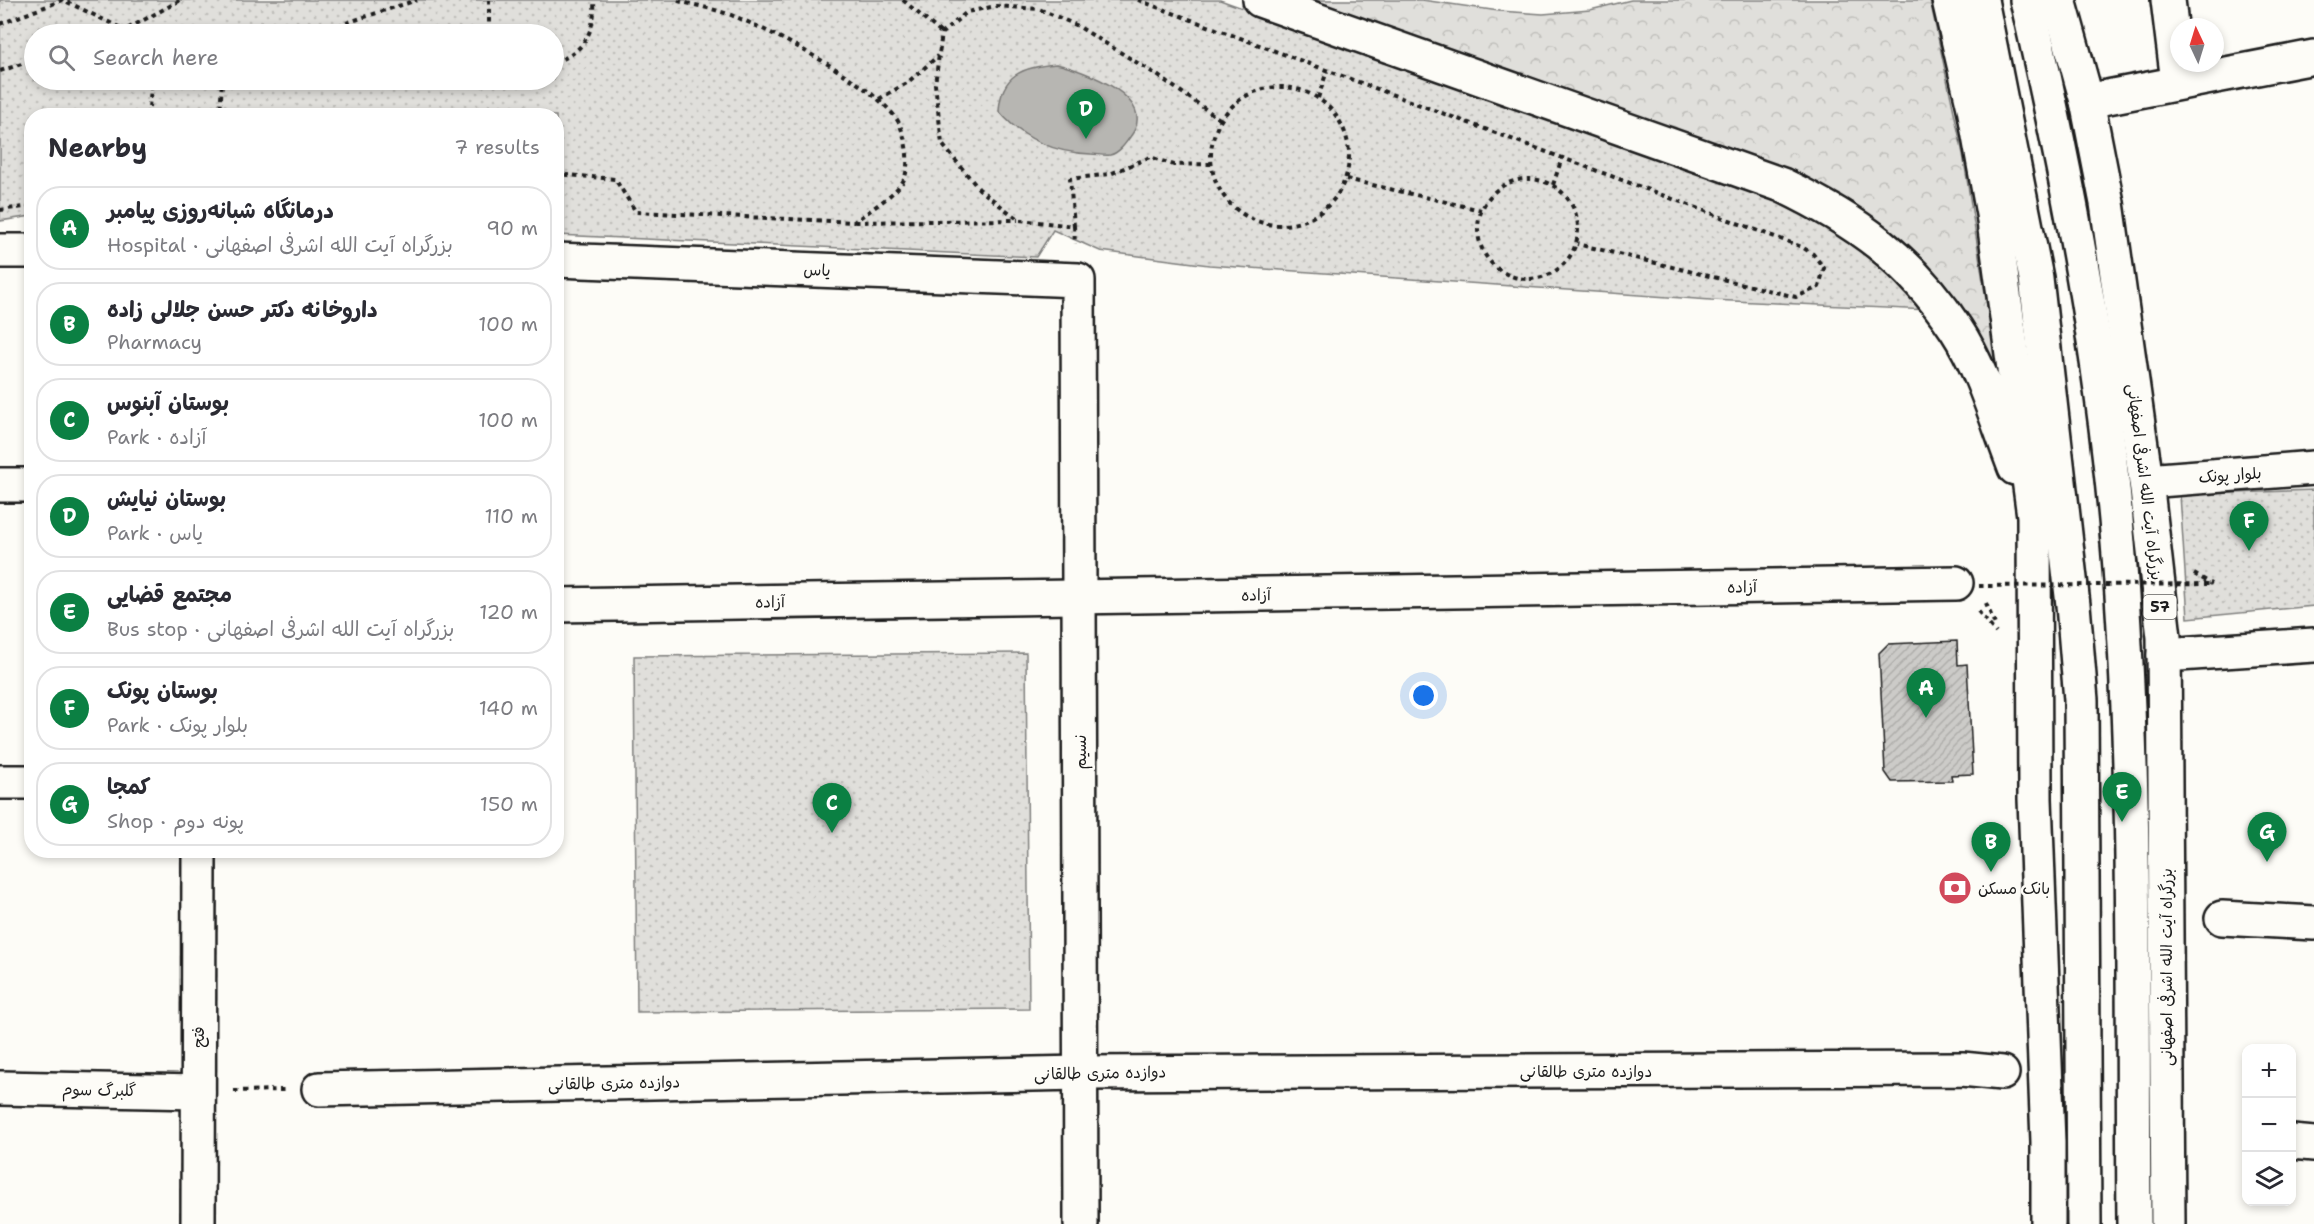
<!DOCTYPE html>
<meta charset="utf-8">
<style>
:root{--surface:#fff;--page:#f7f7f7;--text:#2b2b33;--muted:#7c7c81;--line:#e1e1e2;--accent:#0b8043}
body{margin:0;font-family:"Shantell Sans","Playpen Sans Arabic",sans-serif;background:var(--page);color:var(--text)}
.controls{position:absolute;right:18px;bottom:18px;display:grid;overflow:hidden;border-radius:12px;box-shadow:0 3px 9px #0003}
.controls button{width:54px;height:54px;display:grid;place-items:center;padding:0;border:0;border-bottom:2px solid var(--line);background:var(--surface);color:var(--text);font:30px sans-serif}
.compass{position:absolute;left:2170px;top:18px;width:54px;height:54px;border-radius:50%;background:var(--surface);box-shadow:0 3px 9px #0003;rotate:356deg}
.you{position:absolute;left:1424px;top:696px;width:21px;height:21px;margin:-15px;border:4px solid #fff;border-radius:50%;background:#1a73e8;box-shadow:0 0 0 9px #1a73e833}
.badge{display:grid;place-items:center;width:39px;height:39px;border-radius:50%;background:var(--accent);color:#fff;font-size:20px;font-weight:700}
.pin{position:absolute;translate:-50% -50px;filter:drop-shadow(0 2px 3px #0008)}
.pin::after{content:'';position:absolute;top:32px;width:21px;height:18px;background:inherit;clip-path:polygon(0 0,100% 0,50% 100%)}
.list{margin:0;padding:0;list-style:none}
h2{display:flex;justify-content:space-between;align-items:center;height:78px;margin:0;padding:0 24px;font-size:26px}
h2 small{font-size:20px;font-weight:400;color:var(--muted)}
.list li{display:grid;grid-template-columns:39px 1fr auto;gap:18px;align-items:center;box-sizing:border-box;height:84px;margin:0 12px 12px;padding:0 12px;border:2px solid var(--line);border-radius:24px}
.list b{display:block;font-size:22px;white-space:nowrap}
.list p{margin:0;font-size:20px;white-space:nowrap;color:var(--muted)}
.list em{font-size:20px;font-style:normal;color:var(--muted)}
.icon{flex:none;width:33px;height:33px;fill:none;stroke:currentColor;stroke-width:2;stroke-linecap:round;stroke-linejoin:round}
.map{position:relative;flex:none;width:2314px;height:1224px;overflow:hidden}
.search{position:absolute;background:var(--surface);box-shadow:0 3px 9px #0003;left:24px;top:24px;width:540px;height:66px;display:flex;align-items:center;gap:15px;box-sizing:border-box;padding:0 21px;border-radius:33px;color:var(--muted);font-size:22px}
.panel{position:absolute;background:var(--surface);box-shadow:0 3px 9px #0003;left:24px;top:108px;width:540px;height:750px;border-radius:24px}
.map>svg:first-child{display:block}
.grass{fill:url(#grass-dots);stroke:#7e7e7c;stroke-width:1.5;fill-rule:evenodd}
.forest{fill:url(#forest-crowns);stroke:#7e7e7c;stroke-width:1.5}
.water{fill:#b7b6b2;stroke:#797876;stroke-width:1.5}
.building{fill:url(#building-hatch);stroke:#1c1c1c;stroke-width:1.5}
.lines{fill:none;stroke-linecap:round;stroke-linejoin:round}
.minor-casing{stroke:#1c1c1c;stroke-width:38}
.highway-casing{stroke:#1c1c1c;stroke-width:38}
.path{stroke:#1c1c1c;stroke-width:4;stroke-dasharray:4.5 4.5;stroke-linecap:butt}
.minor{stroke:#fdfcf7;stroke-width:33}
.highway{stroke:#fdfcf7;stroke-width:33}
.path-bridge{stroke:#1c1c1c;stroke-width:4;stroke-dasharray:4.5 4.5;stroke-linecap:butt}
.labels{text-anchor:middle;dominant-baseline:central;stroke-width:5;stroke-linejoin:round;paint-order:stroke}
.shield{fill:#fdfcf7;stroke:#605f5e;stroke-width:1.5}
.shield-label{font-size:15px;font-weight:bold;fill:#1c1c1c}
.street-label{font-size:16px;fill:#1c1c1c;stroke:#fdfcf7}
.poi-label{font-size:16px;fill:#1c1c1c;stroke:#fdfcf7;text-anchor:start}
</style>
<div class="map">
<svg width="2314" height="1224" viewBox="0 0 2314 1224">
<defs>
<pattern id="grass-dots" width="8" height="8" patternUnits="userSpaceOnUse" patternTransform="scale(1.5)"><rect width="8" height="8" fill="#e0dfdb"/><path d="M2 2h.1M6 6h.1" fill="none" stroke="#c0bfbb" stroke-width="1.8" stroke-linecap="round"/></pattern>
<pattern id="forest-crowns" width="20" height="18" patternUnits="userSpaceOnUse" patternTransform="scale(1.5)"><rect width="20" height="18" fill="#e0dfdb"/><path d="M2 6a3 3 0 1 1 6 0M12 15a3 3 0 1 1 6 0" fill="none" stroke="#c0bfbb"/></pattern>
<pattern id="building-hatch" width="6" height="6" patternUnits="userSpaceOnUse" patternTransform="scale(1.5)"><rect width="6" height="6" fill="#cccbc8"/><path d="M-1 1l2-2M0 6l6-6M5 7l2-2" fill="none" stroke="#afaeab"/></pattern>
</defs>
<rect width="100%" height="100%" fill="#fdfcf7"/>
<filter id="ink" filterUnits="userSpaceOnUse"><feTurbulence type="fractalNoise" baseFrequency=".0167" numOctaves="2"/><feDisplacementMap in="SourceGraphic" scale="12" xChannelSelector="R" yChannelSelector="G"/><feConvolveMatrix kernelMatrix="1 2 1 2 8 2 1 2 1" color-interpolation-filters="sRGB"/></filter>
<g filter="url(#ink)">
<g class="grass">
<path d="M0 0H1220L1543 115 1755 187 1840 228 1928 310 1711 300 1209 265 1100 251 1053 230 1036 257 557 235 556 116H32L31 216 0 221ZM34 34H554V80H34Z"/>
<path d="M2314 490V606L2188 618 2180 495Z"/>
<path d="M1026 653 1029 1009 637 1012 634 656Z"/>
</g>
<path class="forest" d="M1297 0H1422L1499 11 1543 14 1590 10 1631 0H1930L1963 154 2004 414 1899 242Z"/>
<path class="water" d="M1056 64C1083 70 1161 98 1130 137 1125 144 1119 153 1110 155 1104 156 1097 154 1091 154 1055 153 1022 139 999 111 1001 74 1023 67 1056 64Z"/>
<path class="building" d="M1957 641 1958 665 1967 664 1973 774 1951 775 1952 781 1892 782 1885 772 1879 653 1888 644Z"/>
<g class="lines">
<defs>
<g id="minor">
<path d="M1981 0 2036 278 2073 605 2081 700 2084 1224"/>
<path d="M2027 0C2068 179 2103 360 2118 543 2137 769 2132 997 2134 1224"/>
<path d="M2168 0 2178 82"/>
<path d="M2087 101 2314 57"/>
<path d="M0 251H32"/>
<path d="M556 260 1078 280 1081 1224"/>
<path d="M2146 481 2314 468"/>
<path d="M0 485H32"/>
<path d="M556 605 1956 583"/>
<path d="M2164 655 2314 645"/>
<path d="M0 782H32"/>
<path d="M2222 918 2314 923"/>
<path d="M0 1088 198 1092"/>
<path d="M319 1089 1081 1073 1962 1069 2002 1073"/>
<path d="M2292 1142 2314 1144"/>
<path d="M198 1224 199 850"/>
</g>
<g id="highway">
<path d="M1260 0 1782 185C1857 221 1909 258 1956 329 1983 370 1997 422 2015 468"/>
<path d="M1949 0 1974 108 1993 214 2034 516 2035 799 2048 1142V1224"/>
<path d="M2059 0 2087 101 2107 203 2146 481 2164 637 2168 1224"/>
</g>
</defs>
<use href="#minor" class="minor-casing"/>
<use href="#highway" class="highway-casing"/>
<g class="path">
<path d="M489 0V25L494 34"/>
<path d="M903 0 941 33"/>
<path d="M1138 0 1802 247 1813 254 1824 268 1819 287 1796 297 1577 244"/>
<path d="M0 24 63 0 125 30"/>
<path d="M111 34 124 30"/>
<path d="M129 34 125 30 181 0"/>
<path d="M312 34 417 0"/>
<path d="M554 62C584 54 596 29 594 0"/>
<path d="M0 71 34 60"/>
<circle cx="1280" cy="156" r="69"/>
<path d="M1318 98 1327 71"/>
<path d="M879 99 907 83 938 56"/>
<path d="M148 116 152 80"/>
<path d="M220 116 222 80"/>
<path d="M1211 164 1174 165 1150 157 1110 174 1070 179 1074 226 1019 220 979 189 942 144 935 84 942 33 967 12 996 6 1039 9 1076 25 1157 75 1221 120"/>
<path d="M556 174 615 179 636 212 854 222C866 213 901 191 905 177 910 160 906 139 899 123 881 88 774 32 736 17 716 9 694 5 674 0"/>
<circle cx="1528" cy="229" r="50"/>
<path d="M1346 179 1481 210"/>
<path d="M1553 185 1562 158"/>
<path d="M0 210 32 206"/>
<path d="M855 222 1018 220"/>
<path d="M1074 226 1075 244"/>
<path d="M2194 574 2212 584"/>
<path d="M1986 603 1996 627"/>
<path d="M1978 611 1996 633"/>
<path d="M234 1091 284 1090"/>
</g>
<use href="#minor" class="minor"/>
<use href="#highway" class="highway"/>
<path class="path-bridge" d="M1979 586 2212 584"/>
</g>
</g>
<defs>
<symbol id="bank-disc" viewBox="-11 -11 22 22"><circle r="9.5" fill="#d1495b" stroke="#fdfcf7"/><path d="M-6-4H6V4H-6ZM0-2.3a2.3 2.3 0 1 0 0 4.6a2.3 2.3 0 1 0 0-4.6Z" fill="#fff"/></symbol>
</defs>
<g fill-rule="evenodd">
<use href="#bank-disc" x="1936" y="869" width="38" height="38"/>
</g>
<g class="labels">
<rect class="shield" x="2143.5" y="595" width="33" height="24" rx="4.5"/>
<g class="shield-label">
<text x="2160" y="607">57</text>
</g>
<g class="street-label">
<text transform="translate(817 270) rotate(2)">یاس</text>
<text transform="translate(2230 475) rotate(-4)">بلوار پونک</text>
<text transform="translate(2145 482) rotate(83)">بزرگراه آیت الله اشرفی اصفهانی</text>
<text transform="translate(1742 587) rotate(-1)">آزاده</text>
<text transform="translate(1256 595) rotate(-1)">آزاده</text>
<text transform="translate(770 602) rotate(-1)">آزاده</text>
<text transform="translate(1080 752) rotate(-90)">نسیم</text>
<text transform="translate(2166 967) rotate(-90)">بزرگراه آیت الله اشرفی اصفهانی</text>
<text transform="translate(198 1037) rotate(-90)">فتح</text>
<text x="1586" y="1071">دوازده متری طالقانی</text>
<text transform="translate(1100 1073) rotate(-1)">دوازده متری طالقانی</text>
<text transform="translate(614 1083) rotate(-1)">دوازده متری طالقانی</text>
<text transform="translate(99 1090) rotate(1)">گلبرگ سوم</text>
</g>
<g class="poi-label">
<text x="1978" y="888">بانک مسکن</text>
</g>
</g>
</svg>
<div class="controls">
<button>+</button>
<button>−</button>
<button><svg class="icon" aria-label="layers" viewBox="0 0 24 24"><path d="M12 4l9 5-9 5-9-5zM3 14l9 5 9-5"/></svg></button>
</div>
<svg class="compass" viewBox="-18 -18 36 36"><path d="M0-13l5 13h-10z" fill="#e53935"/><path d="M0 13l5-13h-10z" fill="#7c7c81"/></svg>
<div class="you"></div>
<div class="pin badge" style="left:1926px;top:718px">A</div>
<div class="pin badge" style="left:1991px;top:872px">B</div>
<div class="pin badge" style="left:832px;top:833px">C</div>
<div class="pin badge" style="left:1086px;top:139px">D</div>
<div class="pin badge" style="left:2122px;top:822px">E</div>
<div class="pin badge" style="left:2249px;top:551px">F</div>
<div class="pin badge" style="left:2267px;top:862px">G</div>
<div class="search"><svg class="icon" aria-label="search" viewBox="0 0 24 24"><circle cx="10" cy="10" r="6"/><path d="M15 15l6 6"/></svg>Search here</div>
<section class="panel">
<h2>Nearby<small>7 results</small></h2>
<ul class="list">
<li><span class="badge">A</span><div><b>درمانگاه شبانه‌روزی پیامبر</b><p>Hospital · بزرگراه آیت الله اشرفی اصفهانی</p></div><em>90 m</em></li>
<li><span class="badge">B</span><div><b>داروخانه دکتر حسن جلالی زاده</b><p>Pharmacy</p></div><em>100 m</em></li>
<li><span class="badge">C</span><div><b>بوستان آبنوس</b><p>Park · آزاده</p></div><em>100 m</em></li>
<li><span class="badge">D</span><div><b>بوستان نیایش</b><p>Park · یاس</p></div><em>110 m</em></li>
<li><span class="badge">E</span><div><b>مجتمع قضایی</b><p>Bus stop · بزرگراه آیت الله اشرفی اصفهانی</p></div><em>120 m</em></li>
<li><span class="badge">F</span><div><b>بوستان پونک</b><p>Park · بلوار پونک</p></div><em>140 m</em></li>
<li><span class="badge">G</span><div><b>کمجا</b><p>Shop · پونه دوم</p></div><em>150 m</em></li>
</ul>
</section>
</div>
